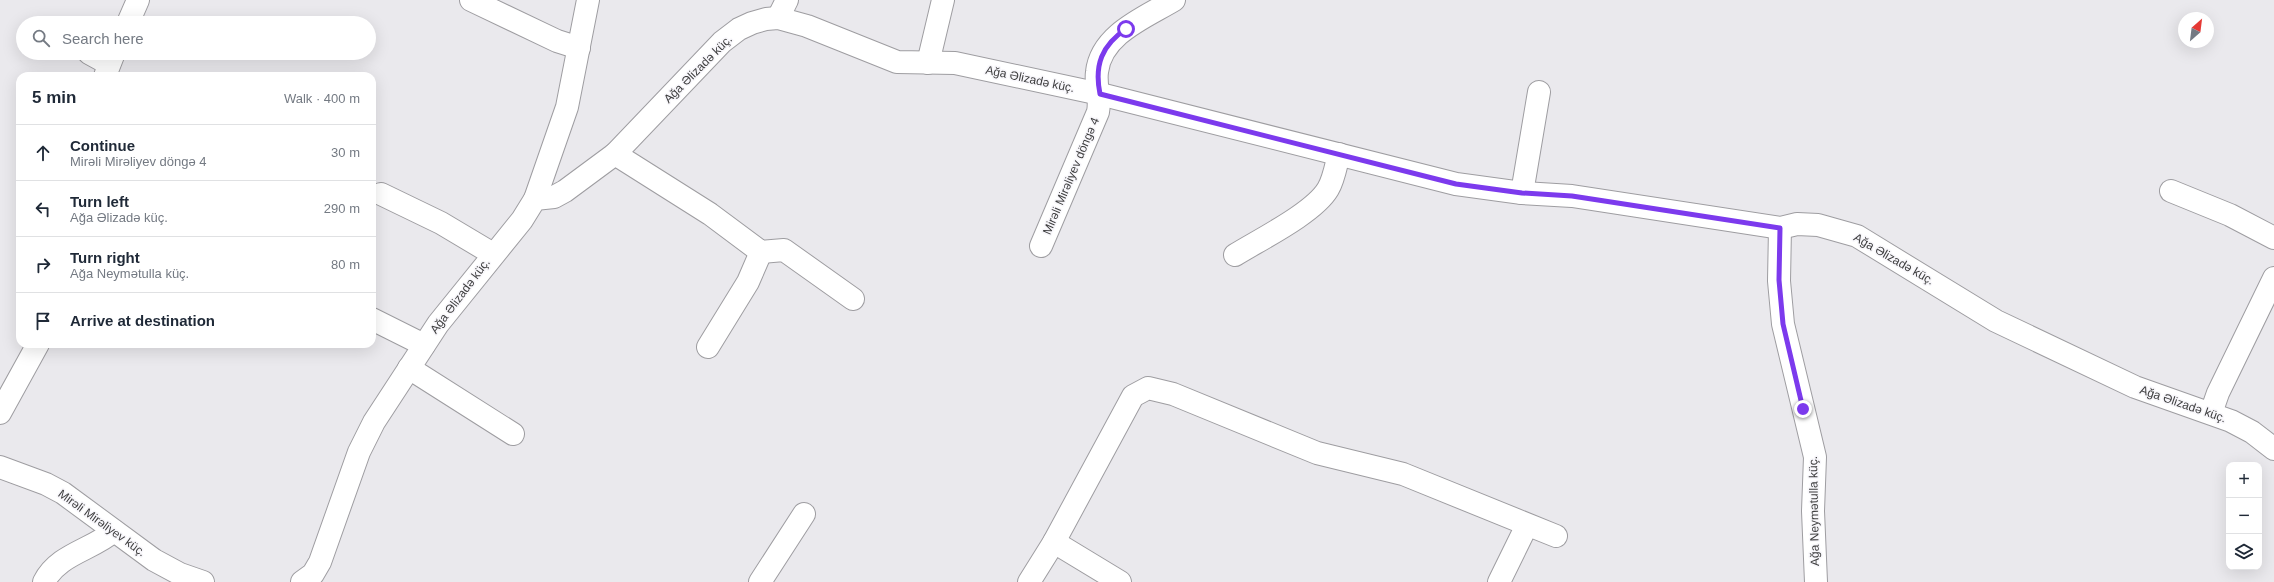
<!DOCTYPE html>
<meta charset="utf-8">
<style>
:root{--surface:#fff;--page:#f2f2f3;--text:#1f2937;--muted:#747a83;--line:#e0e1e3}
body{margin:0;font-family:Arial,sans-serif;background:var(--page);color:var(--text)}
.controls{position:absolute;right:12px;bottom:12px;display:grid;overflow:hidden;border-radius:8px;box-shadow:0 4px 16px #0002}
.controls button{width:36px;height:36px;display:grid;place-items:center;padding:0;border:0;border-bottom:1px solid var(--line);background:var(--surface);color:var(--text);font:20px sans-serif}
.compass{position:absolute;left:2178px;top:12px;width:36px;height:36px;border-radius:50%;background:var(--surface);box-shadow:0 4px 16px #0002;rotate:28deg}
.stop{position:absolute;width:12px;height:12px;margin:-9px;border:3px solid #7c3aed;border-radius:50%;background:#fff}
.stop.end{background:#7c3aed;border-color:#fff;box-shadow:0 1px 4px #0008}
.list{margin:0;padding:0;list-style:none}
h2{display:flex;justify-content:space-between;align-items:center;height:52px;margin:0;padding:0 16px;font-size:17px}
h2 small{font-size:13px;font-weight:400;color:var(--muted)}
.list li{display:grid;grid-template-columns:26px 1fr auto;gap:12px;align-items:center;box-sizing:border-box;height:56px;padding:0 16px;border-top:1px solid var(--line)}
.list b{display:block;font-size:15px;white-space:nowrap}
.list p{margin:0;font-size:13px;white-space:nowrap;color:var(--muted)}
.list em{font-size:13px;font-style:normal;color:var(--muted)}
.icon{flex:none;width:22px;height:22px;fill:none;stroke:currentColor;stroke-width:2;stroke-linecap:round;stroke-linejoin:round}
.map{position:relative;flex:none;width:2274px;height:582px;overflow:hidden}
.search{position:absolute;background:var(--surface);box-shadow:0 4px 16px #0002;left:16px;top:16px;width:360px;height:44px;display:flex;align-items:center;gap:10px;box-sizing:border-box;padding:0 14px;border-radius:22px;color:var(--muted);font-size:15px}
.panel{position:absolute;background:var(--surface);box-shadow:0 4px 16px #0002;left:16px;top:72px;width:360px;height:276px;border-radius:12px}
.map>svg:first-child{display:block}
.lines{fill:none;stroke-linecap:round;stroke-linejoin:round}
.minor-casing{stroke:#9e9da1;stroke-width:24}
.minor{stroke:#fff;stroke-width:22}
.route{stroke:#7c3aed;stroke-width:5}
.labels{text-anchor:middle;dominant-baseline:central;stroke-width:3;stroke-linejoin:round;paint-order:stroke}
.street-label{font-size:12px;fill:#3d3d3e;stroke:#f8f7fb}
</style>
<div class="map">
<svg width="2274" height="582" viewBox="0 0 2274 582">
<rect width="100%" height="100%" fill="#eae9ed"/>
<g class="lines">
<defs>
<g id="minor">
<path d="M471 0 557 41 579 48"/>
<path d="M778 18 787 0"/>
<path d="M128 23 138 0"/>
<path d="M89 53 109 64"/>
<path d="M928 63 943 0"/>
<path d="M105 76 114 53"/>
<path d="M615 154 710 214 761 252 784 250 853 299"/>
<path d="M2171 191 2230 215 2274 238"/>
<path d="M1522 193 1539 92"/>
<path d="M381 194 441 223 493 254"/>
<path d="M535 199 567 107 588 0"/>
<path d="M1780 228 1779 281 1783 324 1815 457 1813 511 1816 582"/>
<path d="M1041 246 1098 112C1101 98 1095 86 1097 72 1101 34 1146 17 1174 0"/>
<path d="M1235 255C1259 240 1314 213 1328 189 1334 179 1336 165 1339 154"/>
<path d="M372 319 424 345"/>
<path d="M708 347 748 282 761 252"/>
<path d="M409 368 513 434"/>
<path d="M0 413 38 344"/>
<path d="M2211 413 2218 393 2274 278"/>
<path d="M0 467 46 484 63 493 154 560 180 574 203 582"/>
<path d="M1054 542 1120 582"/>
<path d="M44 582C58 554 92 550 114 531"/>
<path d="M302 582 313 574 320 562 359 452 374 422 438 324 522 220 535 199 554 197 565 191 615 154 722 42 739 29 752 23 766 19 778 18 807 26 897 62 955 63 1100 94 1456 184 1522 193 1572 196 1780 228 1797 224 1818 225 1857 236 1996 321 2135 387 2231 421 2252 432 2274 449"/>
<path d="M760 582 804 514"/>
<path d="M1029 582 1054 542 1133 396 1148 388 1173 394 1317 453 1403 474 1556 536"/>
<path d="M1499 582 1527 525"/>
</g>
</defs>
<use href="#minor" class="minor-casing"/>
<use href="#minor" class="minor"/>
</g>
<g class="lines">
<path class="route" d="M1126 29C1102 45 1094 65 1100 94L1456 184 1522 193 1572 196 1780 228 1779 280 1783 324 1803 409"/>
</g>
<g class="labels">
<g class="street-label">
<text transform="translate(698 69) rotate(-45)">Ağa Əlizadə küç.</text>
<text transform="translate(1030 79) rotate(12)">Ağa Əlizadə küç.</text>
<text transform="translate(1071 176) rotate(-67)">Mirəli Mirəliyev döngə 4</text>
<text transform="translate(1894 259) rotate(30)">Ağa Əlizadə küç.</text>
<text transform="translate(460 296) rotate(-53)">Ağa Əlizadə küç.</text>
<text transform="translate(2183 404) rotate(19)">Ağa Əlizadə küç.</text>
<text transform="translate(1814 511) rotate(-91)">Ağa Neymətulla küç.</text>
<text transform="translate(102 523) rotate(36)">Mirəli Mirəliyev küç.</text>
</g>
</g>
</svg>
<div class="controls">
<button>+</button>
<button>−</button>
<button><svg class="icon" aria-label="layers" viewBox="0 0 24 24"><path d="M12 4l9 5-9 5-9-5zM3 14l9 5 9-5"/></svg></button>
</div>
<svg class="compass" viewBox="-18 -18 36 36"><path d="M0-13l5 13h-10z" fill="#e53935"/><path d="M0 13l5-13h-10z" fill="#747a83"/></svg>
<div class="stop" style="left:1126px;top:29px"></div>
<div class="stop end" style="left:1803px;top:409px"></div>
<div class="search"><svg class="icon" aria-label="search" viewBox="0 0 24 24"><circle cx="10" cy="10" r="6"/><path d="M15 15l6 6"/></svg>Search here</div>
<section class="panel">
<h2>5 min<small>Walk · 400 m</small></h2>
<ul class="list">
<li><svg class="icon" aria-label="ahead" viewBox="0 0 24 24"><path d="M12 20V5M6 11l6-6 6 6"/></svg><div><b>Continue</b><p>Mirəli Mirəliyev döngə 4</p></div><em>30 m</em></li>
<li><svg class="icon" aria-label="left" viewBox="0 0 24 24"><path d="M17 20v-9H6M10 6l-5 5 5 5"/></svg><div><b>Turn left</b><p>Ağa Əlizadə küç.</p></div><em>290 m</em></li>
<li><svg class="icon" aria-label="right" viewBox="0 0 24 24"><path d="M7 20v-9h11M14 6l5 5-5 5"/></svg><div><b>Turn right</b><p>Ağa Neymətulla küç.</p></div><em>80 m</em></li>
<li><svg class="icon" aria-label="arrive" viewBox="0 0 24 24"><path d="M6 21V4h12l-3 4 3 4H6"/></svg><div><b>Arrive at destination</b></div></li>
</ul>
</section>
</div>
